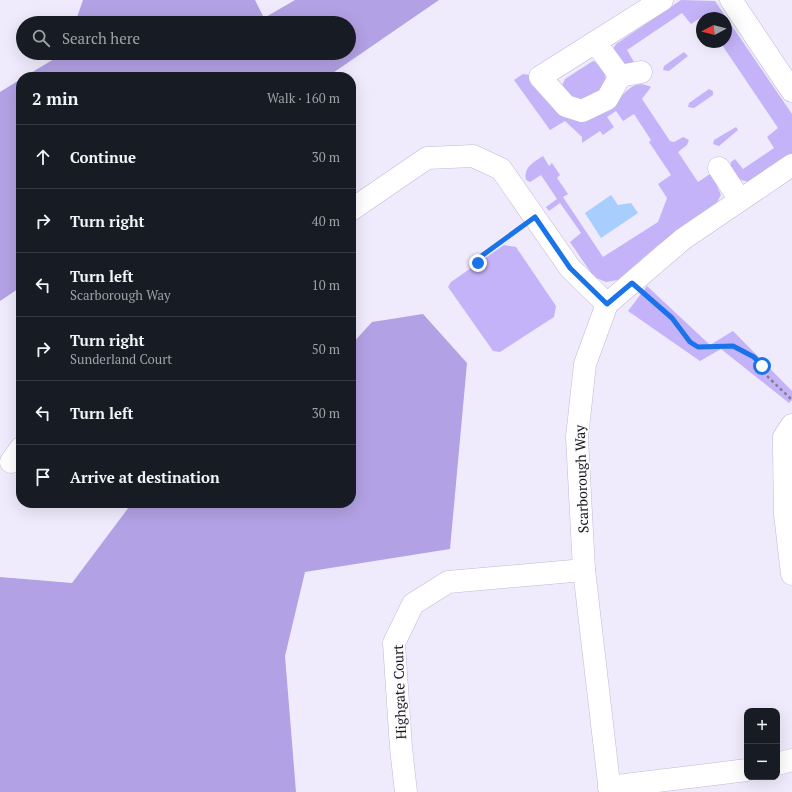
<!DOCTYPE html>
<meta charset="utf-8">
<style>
:root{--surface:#171b24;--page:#20242c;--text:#f1f3f6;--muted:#9ea1a6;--line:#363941}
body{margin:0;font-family:"PT Serif",serif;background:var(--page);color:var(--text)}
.controls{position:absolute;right:12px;bottom:12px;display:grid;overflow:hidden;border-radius:8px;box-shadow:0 4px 16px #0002}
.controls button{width:36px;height:36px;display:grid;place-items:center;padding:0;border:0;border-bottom:1px solid var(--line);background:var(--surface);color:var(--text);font:20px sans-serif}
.compass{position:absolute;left:696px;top:12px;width:36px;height:36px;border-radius:50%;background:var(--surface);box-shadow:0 4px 16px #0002;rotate:263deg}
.stop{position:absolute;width:12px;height:12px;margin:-9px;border:3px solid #1a73e8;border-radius:50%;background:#fff}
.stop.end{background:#1a73e8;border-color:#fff;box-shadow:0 1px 4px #0008}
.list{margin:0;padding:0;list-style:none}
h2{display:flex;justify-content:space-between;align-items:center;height:52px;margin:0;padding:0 16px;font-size:17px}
h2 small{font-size:13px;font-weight:400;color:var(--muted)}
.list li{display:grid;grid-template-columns:26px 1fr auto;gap:12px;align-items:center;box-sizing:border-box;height:64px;padding:0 16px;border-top:1px solid var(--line)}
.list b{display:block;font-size:15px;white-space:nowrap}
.list p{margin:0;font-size:13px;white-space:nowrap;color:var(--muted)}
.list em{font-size:13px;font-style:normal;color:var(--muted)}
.icon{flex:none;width:22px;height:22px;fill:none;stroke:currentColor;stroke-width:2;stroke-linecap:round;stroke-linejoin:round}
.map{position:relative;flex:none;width:792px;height:792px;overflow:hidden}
.search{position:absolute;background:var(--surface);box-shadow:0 4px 16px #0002;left:16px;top:16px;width:340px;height:44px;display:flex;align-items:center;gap:10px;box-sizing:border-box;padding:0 14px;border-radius:22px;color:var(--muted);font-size:15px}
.panel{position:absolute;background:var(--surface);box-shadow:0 4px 16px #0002;left:16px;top:72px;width:340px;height:436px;border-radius:16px}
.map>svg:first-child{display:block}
.green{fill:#c4b3f8}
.forest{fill:#b2a1e4}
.water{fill:#a7cefc}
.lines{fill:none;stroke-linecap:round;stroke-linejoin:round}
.minor-casing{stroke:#c0bad5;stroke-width:23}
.path{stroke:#837f8d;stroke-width:2.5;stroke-dasharray:3 3;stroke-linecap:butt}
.minor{stroke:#fff;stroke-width:22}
.route{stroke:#1a73e8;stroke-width:5}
.labels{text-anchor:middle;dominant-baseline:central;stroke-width:3.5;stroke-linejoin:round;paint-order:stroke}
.street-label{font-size:14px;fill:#17141e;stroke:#fbfbfb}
</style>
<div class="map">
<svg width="792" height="792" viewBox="0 0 792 792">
<rect width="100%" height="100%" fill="#efebfc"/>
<g class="green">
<path d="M681 0 715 1 792 114V154L750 181C739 183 729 173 731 162L735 159 743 169 774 148 767 137 778 128 720 42H726V18L702 17 691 24 682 13 627 50 634 62 626 66 613 49 616 44Z"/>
<path d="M684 52 688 56 669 71 663 70 664 66Z"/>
<path d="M593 61C605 65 607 78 605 89L579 104 561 88 565 79Z"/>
<path d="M523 74 530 75 551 105 614 104C625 93 634 78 651 87L642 99 670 141 674 142 683 137 689 140 687 145 678 152 698 182 710 174 713 176 721 195 715 206 658 245 618 280 606 282 594 277 570 242 581 233 560 203 549 211 546 207 557 199 541 175 530 182 526 180C523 167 534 162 543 156L549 166 552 163 560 175 557 178 568 194 563 197 603 257 658 222 667 198 658 184 671 175 649 142 651 140 634 114 623 121 616 111 607 117 614 127 603 135 600 131 582 143V137L565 121 550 130 514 80Z"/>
<path d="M709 89 713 91V95L694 108 688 107 689 103Z"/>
<path d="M736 127 738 130 719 146 713 144 714 140Z"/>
<path d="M504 245 516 247 556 306 554 317 500 352 493 351 448 287 451 282Z"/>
<path d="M647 286 710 345 733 331 792 391V400L789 403 721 349 700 361 628 311Z"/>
</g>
<g class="forest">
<path d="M83 0H255L264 18 295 0H439L327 77H24L64 53H349V23H75Z"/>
<path d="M21 79V287L0 301V92Z"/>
<path d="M423 314 467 363 450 549 305 572 285 656 296 792H0V577L72 583 132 503H351V345L372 322Z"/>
</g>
<path class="water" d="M611 195 618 205 631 203 638 213 601 238 585 213Z"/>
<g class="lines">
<defs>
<g id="minor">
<path d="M731 0 792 91"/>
<path d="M595 42 620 76 607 99 582 111 566 106 540 77 662 0"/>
<path d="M620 76 641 72"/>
<path d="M719 168 740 200"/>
<path d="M351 210 427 158 473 156 501 169 570 268 607 304"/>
<path d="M792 425 784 437V450L785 514 792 574"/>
<path d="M11 462 21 448"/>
<path d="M777 764 792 760"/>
<path d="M609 787 747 770"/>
<path d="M406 792 401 748 394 643 413 604 448 582 584 570"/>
<path d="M610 792 584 570 577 437 585 364 607 304 683 239 792 165"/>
</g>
</defs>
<use href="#minor" class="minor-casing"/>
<g class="path">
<path d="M478 263 476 260 520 228"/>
<path d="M646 295 672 318 690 342 698 347 733 346 754 357 762 366 768 377 792 400"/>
</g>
<use href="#minor" class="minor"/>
</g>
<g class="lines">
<path class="route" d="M478 263 476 260 535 217 570 268 607 304 632 283 672 318 690 342 698 347 733 346 754 357 762 366"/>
</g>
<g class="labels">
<g class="street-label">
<text transform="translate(581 479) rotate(-92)">Scarborough Way</text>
<text transform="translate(399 692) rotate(-92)">Highgate Court</text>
</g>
</g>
</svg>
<div class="controls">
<button>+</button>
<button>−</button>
</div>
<svg class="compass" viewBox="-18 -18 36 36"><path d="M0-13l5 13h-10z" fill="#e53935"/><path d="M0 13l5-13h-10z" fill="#9ea1a6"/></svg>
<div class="stop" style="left:762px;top:366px"></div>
<div class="stop end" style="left:478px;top:263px"></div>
<div class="search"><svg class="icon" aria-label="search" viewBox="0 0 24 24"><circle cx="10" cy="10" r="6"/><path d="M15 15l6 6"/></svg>Search here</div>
<section class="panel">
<h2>2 min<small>Walk · 160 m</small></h2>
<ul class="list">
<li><svg class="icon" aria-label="ahead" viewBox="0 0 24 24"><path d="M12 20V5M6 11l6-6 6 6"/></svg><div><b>Continue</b></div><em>30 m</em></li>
<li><svg class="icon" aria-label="right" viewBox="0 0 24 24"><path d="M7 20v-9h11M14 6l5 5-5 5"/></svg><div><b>Turn right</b></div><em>40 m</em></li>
<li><svg class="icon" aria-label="left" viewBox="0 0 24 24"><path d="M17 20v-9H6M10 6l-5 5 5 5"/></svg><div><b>Turn left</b><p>Scarborough Way</p></div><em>10 m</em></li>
<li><svg class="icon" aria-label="right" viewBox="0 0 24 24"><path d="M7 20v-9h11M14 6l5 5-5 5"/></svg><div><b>Turn right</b><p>Sunderland Court</p></div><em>50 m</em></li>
<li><svg class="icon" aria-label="left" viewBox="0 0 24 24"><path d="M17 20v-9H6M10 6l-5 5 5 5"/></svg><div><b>Turn left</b></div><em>30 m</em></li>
<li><svg class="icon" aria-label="arrive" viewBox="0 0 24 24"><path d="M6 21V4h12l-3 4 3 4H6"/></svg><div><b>Arrive at destination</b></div></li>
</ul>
</section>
</div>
